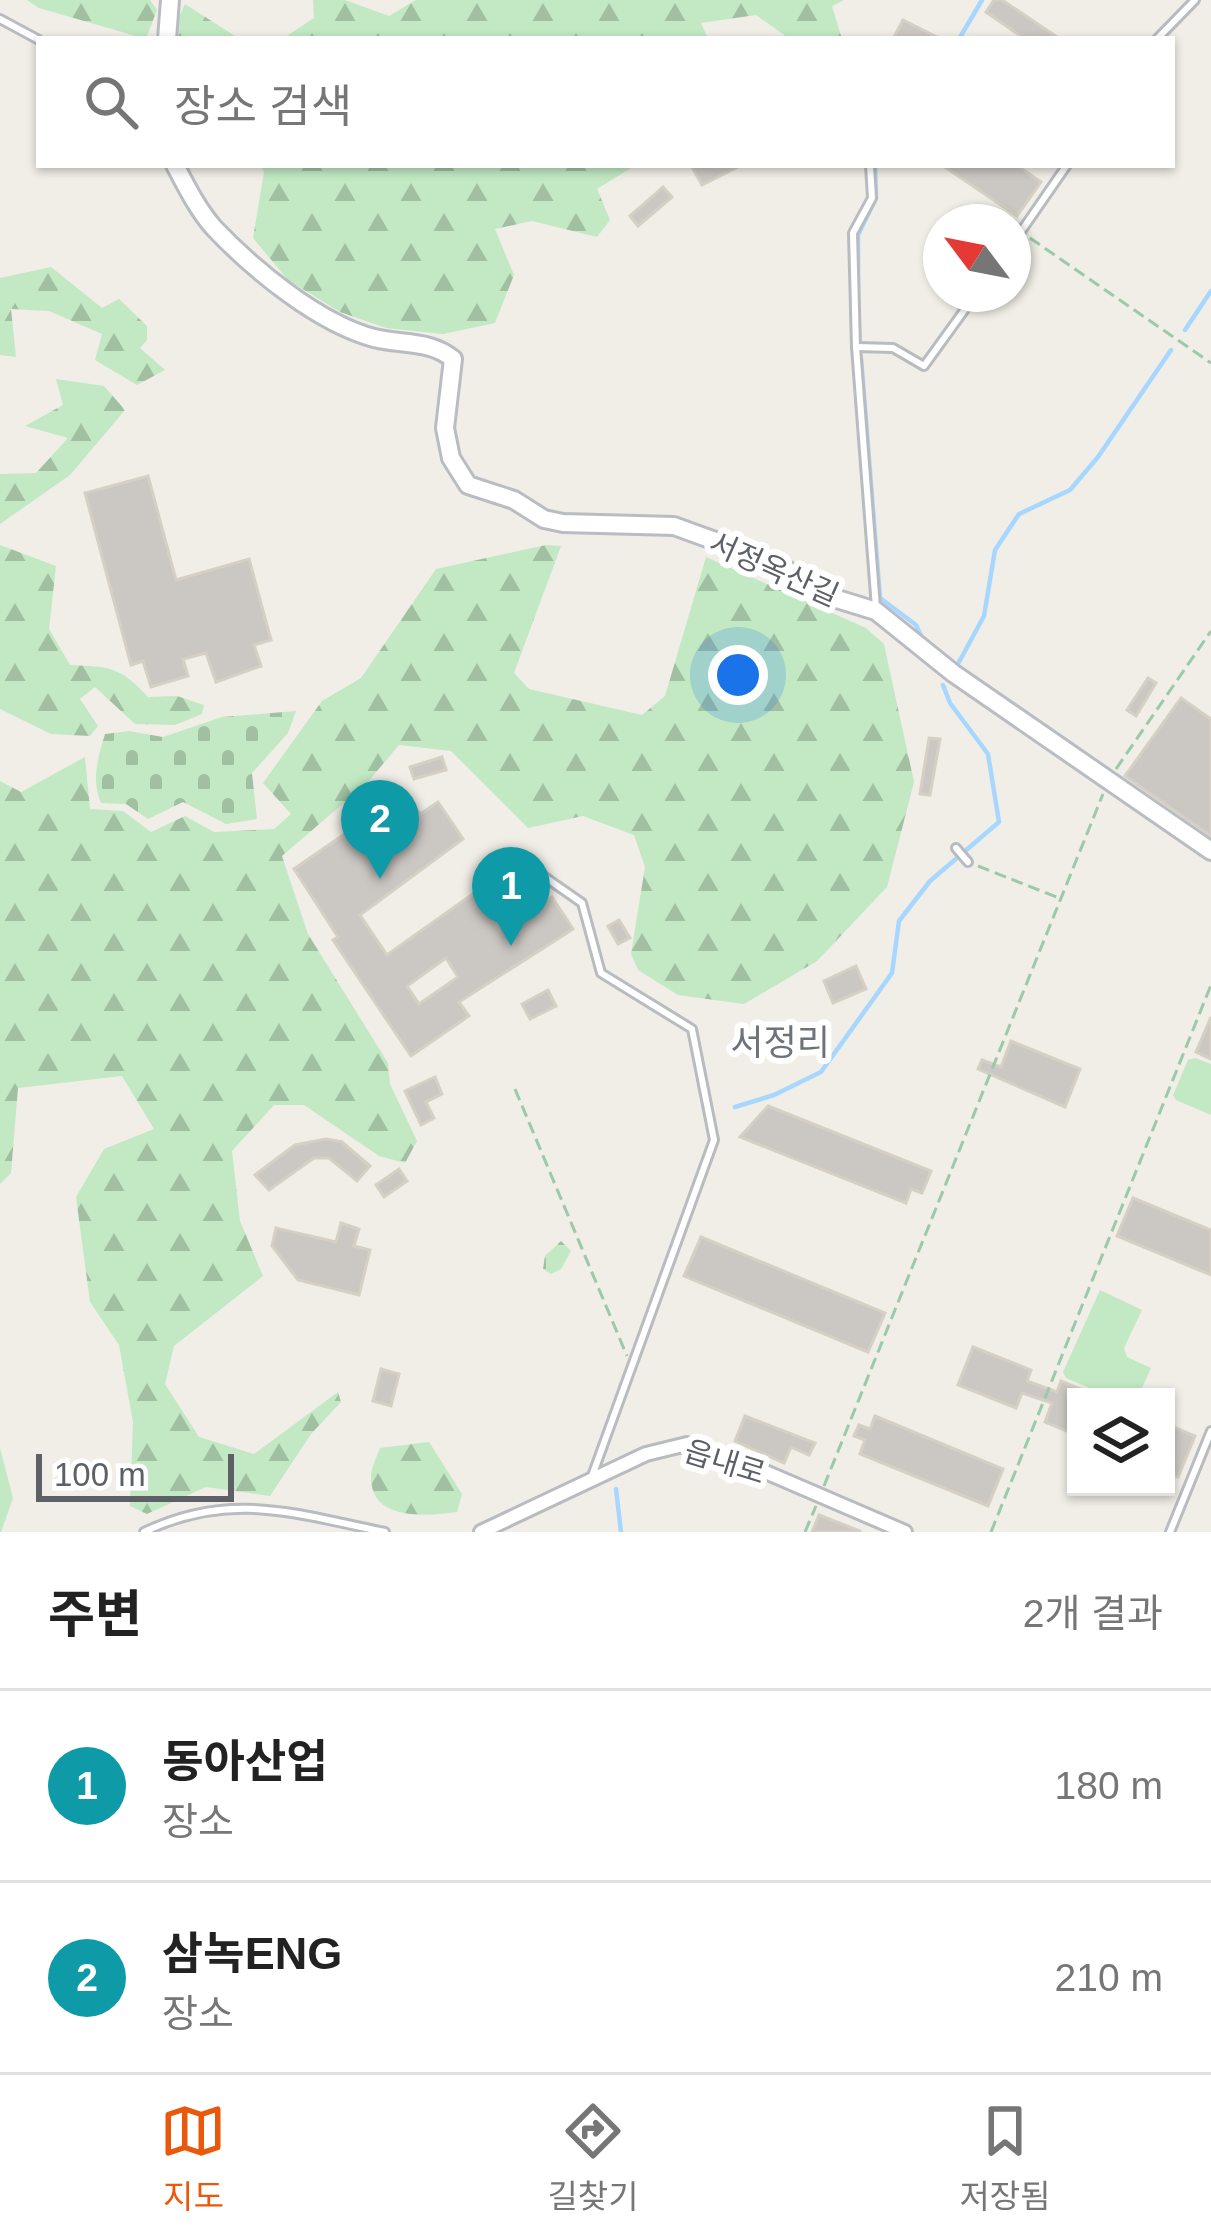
<!DOCTYPE html>
<html lang="ko">
<meta charset="utf-8">
<style>
:root{--surface:#fff;--page:#f6f6f6;--text:#222;--muted:#767676;--line:#e0e0e0;--accent:#ea580c}
body{margin:0;font-family:Arial,"Noto Sans KR",sans-serif;background:var(--page);color:var(--text)}
.controls{position:absolute;right:36px;bottom:36px;display:grid;overflow:hidden;border-radius:0px;box-shadow:0 3px 9px #0004}
.controls button{width:108px;height:108px;display:grid;place-items:center;padding:0;border:0;border-bottom:3px solid var(--line);background:var(--surface);color:var(--text);font:60px sans-serif}
.compass{position:absolute;left:923px;top:204px;width:108px;height:108px;border-radius:50%;background:var(--surface);box-shadow:0 3px 9px #0004;rotate:302deg}
.scale{position:absolute;left:36px;bottom:30px;width:198px;box-sizing:border-box;padding-left:12px;border:6px solid #5d6167;border-top:0;font-size:33px;line-height:42px;white-space:nowrap;color:#5d6167;-webkit-text-stroke:9px #fff;paint-order:stroke}
.you{position:absolute;left:738px;top:675px;width:42px;height:42px;margin:-30px;border:9px solid #fff;border-radius:50%;background:#1a73e8;box-shadow:0 0 0 18px #1a73e833}
.badge{display:grid;place-items:center;width:78px;height:78px;border-radius:50%;background:var(--accent);color:#fff;font-size:39px;font-weight:700}
.pin{position:absolute;translate:-50% -99px;filter:drop-shadow(0 3px 6px #0008)}
.pin::after{content:'';position:absolute;top:63px;width:42px;height:36px;background:inherit;clip-path:polygon(0 0,100% 0,50% 100%)}
.list{margin:0;padding:0;list-style:none}
h2{display:flex;justify-content:space-between;align-items:center;height:156px;margin:0;padding:0 48px;font-size:51px}
h2 small{font-size:39px;font-weight:400;color:var(--muted)}
.list li{display:grid;grid-template-columns:78px 1fr auto;gap:36px;align-items:center;box-sizing:border-box;height:192px;padding:0 48px;border-top:3px solid var(--line)}
.list b{display:block;font-size:45px;white-space:nowrap}
.list p{margin:0;font-size:39px;white-space:nowrap;color:var(--muted)}
.list em{font-size:39px;font-style:normal;color:var(--muted)}
.icon{flex:none;width:66px;height:66px;fill:none;stroke:currentColor;stroke-width:2;stroke-linecap:round;stroke-linejoin:round}
.map{position:relative;flex:none;width:1211px;height:1532px;overflow:hidden}
.search{position:absolute;background:var(--surface);box-shadow:0 3px 9px #0004;left:36px;right:36px;top:36px;height:132px;display:flex;align-items:center;gap:30px;box-sizing:border-box;padding:0 42px;border-radius:0px;color:var(--muted);font-size:45px}
.sheet{height:540px;background:var(--surface)}
nav{display:flex;justify-content:space-around;align-items:center;box-sizing:border-box;height:168px;border-top:3px solid var(--line);background:var(--surface);font-size:33px;color:var(--muted)}
nav a{display:grid;justify-items:center;gap:6px}
nav .on{color:var(--accent)}
.map>svg:first-child{display:block}
.grass{fill:#c2e9c3}
.forest{fill:url(#forest-firs)}
.cemetery{fill:url(#cemetery-stones)}
.lines{fill:none;stroke-linecap:round;stroke-linejoin:round}
.stream{stroke:#a7d7ff;stroke-width:4.5}
.building{fill:#cbc8c3;stroke:#d6d0c4;stroke-width:3;fill-rule:evenodd}
.lane-casing{stroke:#b8bbc0;stroke-width:12}
.street-casing{stroke:#b8bbc0;stroke-width:18}
.secondary-casing{stroke:#b9bcc2;stroke-width:22}
.path{stroke:#9acaa9;stroke-width:3;stroke-dasharray:12 6;stroke-linecap:butt}
.lane{stroke:#fff;stroke-width:6}
.street{stroke:#fff;stroke-width:12}
.secondary{stroke:#fff;stroke-width:16}
.labels{text-anchor:middle;dominant-baseline:central;stroke-width:12;stroke-linejoin:round;paint-order:stroke}
.street-label{font-size:30px;fill:#5d6167;stroke:#fff}
.quarter-label{font-size:36px;fill:#6e7379;stroke:#fff}
</style>
<div class="map">
<svg width="1211" height="1532" viewBox="0 0 1211 1532">
<defs>
<pattern id="forest-firs" width="22" height="20" patternUnits="userSpaceOnUse" patternTransform="scale(3)"><rect width="22" height="20" fill="#c2e9c3"/><path d="M5 1l3.5 6h-7zM16 11l3.5 6h-7z" fill="#a1c0a2"/></pattern>
<pattern id="cemetery-stones" width="16" height="16" patternUnits="userSpaceOnUse" patternTransform="scale(3)"><rect width="16" height="16" fill="#c2e9c3"/><path d="M2 7V4a2 2 0 0 1 4 0v3zM10 15v-3a2 2 0 0 1 4 0v3z" fill="#a1c0a2"/></pattern>
</defs>
<rect width="100%" height="100%" fill="#f0eee6"/>
<g class="grass">
<path d="M1195 1058 1211 1064V1115L1176 1100 1173 1095 1188 1060Z"/>
<path d="M1100 1290 1142 1310 1124 1348 1127 1357 1151 1368 1138 1397H1111L1066 1378 1063 1372Z"/>
</g>
<g class="forest">
<path d="M27 0H150L157 10 146 39 39 8Z"/>
<path d="M313 0H345L389 16 416 0H844L832 6 842 39H790L756 15 701 23 708 39H282L314 18Z"/>
<path d="M185 4 235 36 246 39H175V26Z"/>
<path d="M260 165H636L597 189 610 220 597 237 532 221 495 229 514 275 495 323 443 334 386 328 340 312 288 280 253 238 264 172Z"/>
<path d="M51 267 102 308 119 299 147 326V340L140 348 165 370 137 385 95 360 102 334 49 311 11 309 16 357 0 355V278Z"/>
<path d="M56 379 104 386 125 410 70 475 0 524V474L36 473 68 438 25 426 63 405Z"/>
<path d="M0 545 56 566 49 629 70 665C109 667 120 666 148 697L177 696 204 705 202 714 175 725 135 724 95 687 80 699 98 726 90 736 51 734 0 709Z"/>
<path d="M546 545 561 546 514 673 529 689 642 715 665 696 706 557 866 628 884 644 914 782 887 887 817 961 744 1004 678 995 638 970 631 954 645 867 634 835 583 816 528 828 451 751 399 745 367 783 282 856 308 934 388 1063 390 1084 417 1141 405 1163 379 1156 304 1105H274L232 1151 240 1221 263 1276 174 1346 165 1384 199 1437 254 1454 338 1392 341 1402 311 1434 270 1496 206 1487 147 1514 130 1506 133 1422 119 1345 90 1302 76 1197 104 1149 154 1129 122 1076 18 1088 11 1173 0 1184V781L21 792 85 757 90 809 123 811 151 832 185 816 214 832 274 829 291 814 263 783 322 701 361 678 436 569Z"/>
<path d="M429 1442 462 1494 457 1512C427 1516 370 1522 371 1476 371 1468 377 1456 380 1448Z"/>
<path d="M0 1448 13 1498 1 1532H0Z"/>
</g>
<g class="cemetery">
<path d="M296 711 288 733 252 773 257 819 226 824 183 802 148 819 126 804 101 803C91 780 98 757 105 734L129 731 163 737 222 717Z"/>
<path d="M561 1241 571 1251 561 1269 551 1274 543 1269 545 1256Z"/>
</g>
<g class="lines">
<g class="stream">
<path d="M959 39 982 0"/>
<path d="M858 305V235L876 198 875 165"/>
<path d="M1185 330 1211 291"/>
<path d="M861 358 880 598 916 625 922 638"/>
<path d="M959 662 984 616 995 550 1019 514 1070 490 1098 457 1171 350"/>
<path d="M735 1107 774 1095 821 1072 892 973 899 921 930 881 999 822 988 754 950 703 943 685"/>
<path d="M616 1489 621 1532"/>
</g>
</g>
<g class="building">
<path d="M994 0H1002L1060 39H1025L986 12Z"/>
<path d="M903 20 941 39H893Z"/>
<path d="M691 165H742L702 185Z"/>
<path d="M942 165H1016L1041 182 1017 216Z"/>
<path d="M663 187 672 197 638 226 630 216Z"/>
<path d="M148 476 176 580 249 559 271 640 254 645 261 666 216 682 206 653 183 659 188 676 151 687 143 661 131 665 85 493Z"/>
<path d="M1148 678 1156 683 1136 716 1127 710Z"/>
<path d="M1181 698 1211 719V836L1125 776Z"/>
<path d="M929 738 940 739 930 795 920 794Z"/>
<path d="M442 757 446 770 414 779 410 767Z"/>
<path d="M405 792 420 814 438 802 463 839 360 915 387 955 474 893 500 930 552 897 573 929 459 1002 469 1016 411 1056 333 940 338 937 294 869ZM446 958 458 977 419 1004 407 986Z"/>
<path d="M619 920 630 938 618 944 608 926Z"/>
<path d="M856 966 866 989 833 1003 824 981Z"/>
<path d="M548 990 556 1006 530 1019 522 1004Z"/>
<path d="M1211 1017V1059L1196 1052Z"/>
<path d="M1011 1041 1080 1069 1065 1107 978 1069 982 1060 1001 1067Z"/>
<path d="M435 1077 442 1094 426 1102 434 1118 421 1125 405 1091Z"/>
<path d="M768 1106 931 1171 922 1193 911 1189 906 1203 740 1137Z"/>
<path d="M326 1139 342 1142 370 1166 357 1181 329 1158H314L269 1190 255 1175 295 1145Z"/>
<path d="M399 1169 407 1181 384 1197 376 1185Z"/>
<path d="M1133 1198 1211 1230V1275L1117 1236Z"/>
<path d="M341 1223 359 1229 354 1246 370 1250 359 1295 298 1280 272 1246 276 1228 336 1242Z"/>
<path d="M701 1237 885 1313 868 1352 684 1276Z"/>
<path d="M973 1347 1031 1370 1027 1381 1057 1392 1061 1381 1099 1397H1076V1435L1045 1422 1052 1403 1022 1393 1016 1408 958 1385Z"/>
<path d="M381 1369 399 1374 391 1406 373 1401Z"/>
<path d="M745 1416 815 1443 809 1455 791 1447 784 1463 735 1441Z"/>
<path d="M875 1416 1003 1469 988 1506 860 1454 865 1440 854 1436 859 1425 870 1429Z"/>
<path d="M1166 1424 1195 1436 1178 1477 1166 1472Z"/>
<path d="M819 1515 860 1531V1532H812Z"/>
</g>
<g class="lines">
<defs>
<g id="lane">
<path d="M0 19 39 40"/>
<path d="M1157 39 1195 0"/>
<path d="M870 165 872 198 853 233 856 347 876 608"/>
<path d="M1013 243 1067 165"/>
<path d="M856 347 893 348 924 366 976 294"/>
<path d="M956 848 968 862"/>
<path d="M529 866 582 903 601 973 692 1029 714 1140 592 1476"/>
<path d="M144 1532C231 1490 295 1514 385 1532"/>
<path d="M1170 1532 1211 1431"/>
</g>
<path id="street" d="M481 1532 646 1454 687 1444 740 1461 905 1532"/>
<g id="secondary">
<path d="M167 39 170 0"/>
<path d="M175 165C186 186 198 210 214 228 254 270 318 323 374 338 402 345 430 340 453 359L445 428 451 458 468 485 514 500 544 519 563 523 674 526 776 563 824 595 876 611 953 673 1211 851"/>
</g>
</defs>
<use href="#lane" class="lane-casing"/>
<use href="#street" class="street-casing"/>
<use href="#secondary" class="secondary-casing"/>
<g class="path">
<path d="M1030 238 1211 363"/>
<path d="M1116 769 1211 631"/>
<path d="M978 866 1059 898"/>
<path d="M515 1089 627 1356"/>
<path d="M824 1486 1103 794"/>
<path d="M805 1532 816 1506"/>
<path d="M991 1532 1211 985"/>
</g>
<use href="#lane" class="lane"/>
<use href="#street" class="street"/>
<use href="#secondary" class="secondary"/>
</g>
<g class="labels">
<g class="street-label">
<text transform="translate(774 569) rotate(24)">서정옥산길</text>
<text transform="translate(725 1462) rotate(17)">읍내로</text>
</g>
<g class="quarter-label">
<text x="780" y="1042">서정리</text>
</g>
</g>
</svg>
<div class="controls">
<button><svg class="icon" aria-label="layers" viewBox="0 0 24 24"><path d="M12 4l9 5-9 5-9-5zM3 14l9 5 9-5"/></svg></button>
</div>
<svg class="compass" viewBox="-18 -18 36 36"><path d="M0-13l5 13h-10z" fill="#e53935"/><path d="M0 13l5-13h-10z" fill="#767676"/></svg>
<div class="scale">100 m</div>
<div class="you"></div>
<div class="pin badge" style="left:511px;top:946px;background:#0f9aa8">1</div>
<div class="pin badge" style="left:380px;top:879px;background:#0f9aa8">2</div>
<div class="search"><svg class="icon" aria-label="search" viewBox="0 0 24 24"><circle cx="10" cy="10" r="6"/><path d="M15 15l6 6"/></svg>장소 검색</div>
</div>
<section class="sheet">
<h2>주변<small>2개 결과</small></h2>
<ul class="list">
<li><span class="badge" style="background:#0f9aa8">1</span><div><b>동아산업</b><p>장소</p></div><em>180 m</em></li>
<li><span class="badge" style="background:#0f9aa8">2</span><div><b>삼녹ENG</b><p>장소</p></div><em>210 m</em></li>
</ul>
</section>
<nav>
<a class="on"><svg class="icon" aria-label="map" viewBox="0 0 24 24"><path d="M3 6l6-2 6 2 6-2v14l-6 2-6-2-6 2zM9 4v14M15 6v14"/></svg>지도</a>
<a><svg class="icon" aria-label="directions" viewBox="0 0 24 24"><path d="M12 3l9 9-9 9-9-9zM9 14v-3h6M13 9l2 2-2 2"/></svg>길찾기</a>
<a><svg class="icon" aria-label="saved" viewBox="0 0 24 24"><path d="M7 4h10v16l-5-4-5 4z"/></svg>저장됨</a>
</nav>
